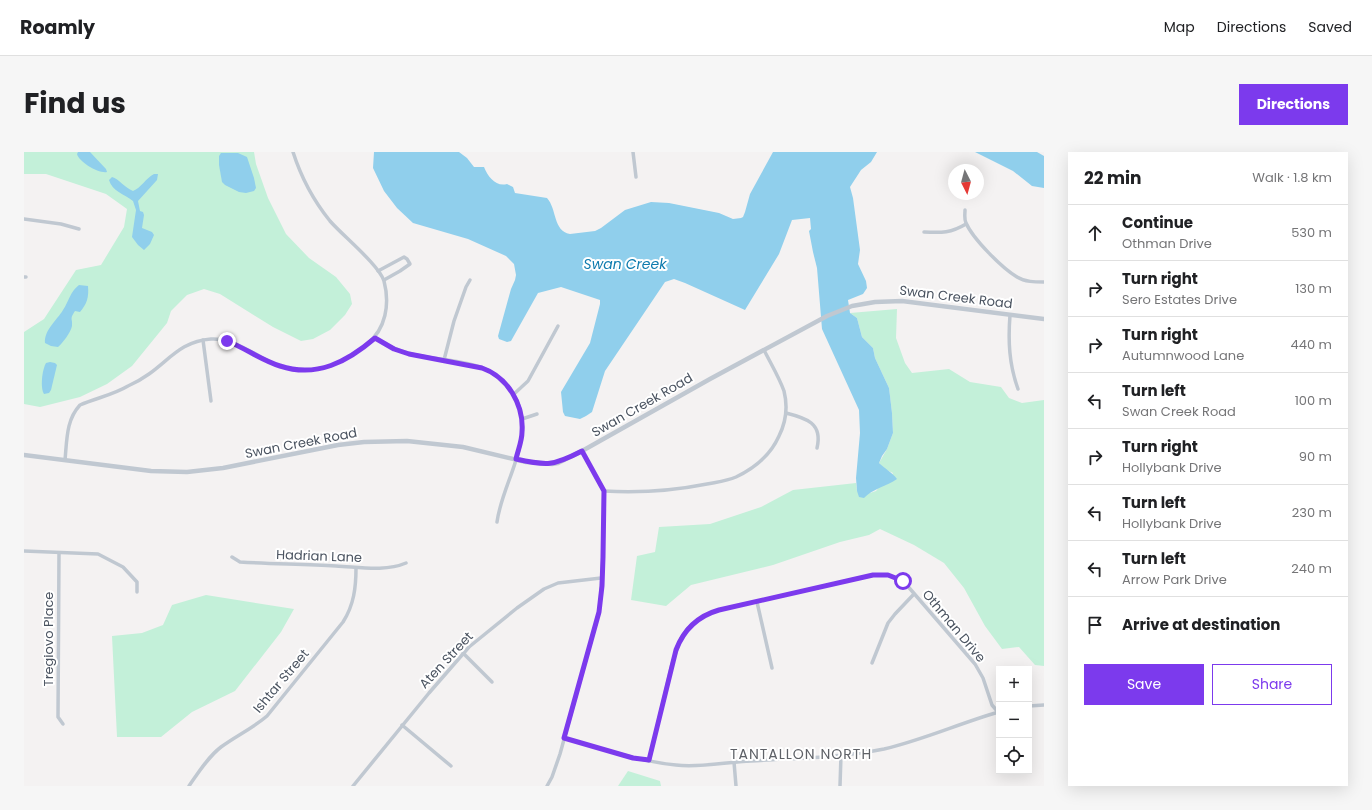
<!DOCTYPE html>
<meta charset="utf-8">
<style>
:root{--surface:#fff;--page:#f6f6f6;--text:#202124;--muted:#757577;--line:#e0e0e0;--accent:#7c3aed}
body{margin:0;font-family:Poppins,sans-serif;background:var(--page);color:var(--text)}
.controls{position:absolute;right:12px;bottom:12px;display:grid;overflow:hidden;border-radius:0px;box-shadow:0 4px 16px #0002}
.controls button{width:36px;height:36px;display:grid;place-items:center;padding:0;border:0;border-bottom:1px solid var(--line);background:var(--surface);color:var(--text);font:20px sans-serif}
.compass{position:absolute;left:924px;top:12px;width:36px;height:36px;border-radius:50%;background:var(--surface);box-shadow:0 4px 16px #0002;rotate:174deg}
.stop{position:absolute;width:12px;height:12px;margin:-9px;border:3px solid #7c3aed;border-radius:50%;background:#fff}
.stop.end{background:#7c3aed;border-color:#fff;box-shadow:0 1px 4px #0008}
.list{margin:0;padding:0;list-style:none}
h2{display:flex;justify-content:space-between;align-items:center;height:52px;margin:0;padding:0 16px;font-size:17px}
h2 small{font-size:13px;font-weight:400;color:var(--muted)}
.list li{display:grid;grid-template-columns:26px 1fr auto;gap:12px;align-items:center;box-sizing:border-box;height:56px;padding:0 16px;border-top:1px solid var(--line)}
.list b{display:block;font-size:15px;white-space:nowrap}
.list p{margin:0;font-size:13px;white-space:nowrap;color:var(--muted)}
.list em{font-size:13px;font-style:normal;color:var(--muted)}
.actions{display:flex;gap:8px;padding:12px 16px}
.actions a{flex:1;padding:9px 0;border:1px solid var(--accent);border-radius:0px;text-align:center;font-size:14px;color:var(--accent)}
.actions .main{background:var(--accent);color:#fff}
.icon{flex:none;width:22px;height:22px;fill:none;stroke:currentColor;stroke-width:2;stroke-linecap:round;stroke-linejoin:round}
.map{position:relative;flex:none;width:1020px;height:634px;overflow:hidden;border-radius:0px}
header{display:flex;align-items:center;gap:24px;box-sizing:border-box;height:56px;padding:0 20px;background:var(--surface);border-bottom:1px solid var(--line)}
header strong{font-size:19px}
nav{display:flex;gap:22px;margin-inline-start:auto;font-size:14px}
.intro{display:flex;align-items:center;justify-content:space-between;box-sizing:border-box;height:96px;padding:0 24px}
h1{margin:0;font-size:28px}
.button{padding:10px 18px;border-radius:0px;background:var(--accent);color:#fff;font-size:14px;font-weight:700}
main{display:flex;gap:24px;padding:0 24px}
aside{flex:1;background:var(--surface);border-radius:0px;box-shadow:0 4px 16px #0002}
.map>svg:first-child{display:block}
.green{fill:#c3f0d9}
.water{fill:#90cfec}
.lines{fill:none;stroke-linecap:round;stroke-linejoin:round}
.minor{stroke:#c0c8d1;stroke-width:3.5}
.tertiary{stroke:#c0c8d1;stroke-width:4.5}
.route{stroke:#7c3aed;stroke-width:5}
.labels{text-anchor:middle;dominant-baseline:central;stroke-width:4;stroke-linejoin:round;paint-order:stroke}
.street-label{font-size:13px;fill:#4a5360;stroke:#fff}
.water-label{font-size:14px;font-style:italic;fill:#0e7bae;stroke:#fff}
.neighbourhood-label{font-size:14px;letter-spacing:1px;fill:#5e6167;stroke:#fff}
</style>
<header>
<strong>Roamly</strong>
<nav><a>Map</a><a>Directions</a><a>Saved</a></nav>
</header>
<div class="intro"><h1>Find us</h1><a class="button">Directions</a></div>
<main>
<div class="map">
<svg width="1020" height="634" viewBox="0 0 1020 634">
<rect width="100%" height="100%" fill="#f4f2f2"/>
<g class="green">
<path d="M0 0H230L232 12 244 46 262 82 285 106 312 125 326 142 328 152 321 163 306 178 289 187 277 189 249 175 196 142 180 137 163 143 147 159 143 171 108 214 83 232 56 245 16 255 0 252V180L20 167 52 118 77 113 100 75 103 57 82 42 22 22H0Z"/>
<path d="M873 157 872 186 881 211 888 221 925 217 946 230 977 235 985 246 998 251 1020 248V514L1011 513 995 495 978 497 961 474 940 436 920 411 890 393 856 377 845 383 816 390 749 413 667 433 642 454 607 448 613 404 631 400 635 375 686 372 737 355 769 338 832 331 833 339 843 342 852 339 856 334 863 332 869 321 860 317 855 311 863 297 869 281 868 261 866 244 865 236 851 206 849 196 838 185 833 166 826 161Z"/>
<path d="M182 443 270 457 257 480 211 539 168 560 137 585H93L88 484 118 481 139 473 148 453Z"/>
<path d="M604 619 636 629 637 634H594Z"/>
</g>
<g class="water">
<path d="M54 0H66L82 17 83 20C75 22 55 10 53 2Z"/>
<path d="M350 0H435L443 6 450 15H460C464 25 472 35 483 32L489 35 491 41 523 46C533 57 529 79 546 82L571 79 577 76 601 58 627 50 645 51 695 61 709 67 717 66 719 65 721 60 726 42 749 0H853L847 10 837 18 826 35 829 46 836 98 834 112 842 129 843 136 839 142 824 148 826 161 833 166 838 185 849 196 851 206 865 236 866 244 868 261 869 281 863 297 858 304 855 311C861 317 868 320 873 327 863 334 848 337 840 346L835 345 833 339 832 326 836 281 835 258 798 177 793 116 789 100 785 79 787 77 786 66 768 68 755 102 721 158 661 131 650 127 641 130 581 219 568 260 562 264 556 267 541 264 539 260 537 240 566 191 576 152V148L537 135 514 141 487 189 483 190 475 187 474 184 487 137 491 128 492 123 490 112 482 104 444 87 389 71 373 56 360 39 349 16Z"/>
<path d="M951 0H1013L1020 4V36L1008 34 989 19Z"/>
<path d="M197 1H214L223 5 230 26 232 36 230 39 222 41 215 40 201 33 198 30 195 13V4Z"/>
<path d="M130 22H134L133 28 114 49 116 59 119 60 120 63 118 76 128 80 130 83 126 92 120 98 114 93 108 85 112 58 109 49C100 42 88 39 85 28L88 25C95 27 101 36 109 39 117 36 122 26 130 22Z"/>
<path d="M55 133 64 134C65 145 63 152 56 160L51 159C45 168 49 166 48 174 47 180 38 192 34 195L27 194 21 191C20 178 33 168 39 158 45 149 46 140 55 133Z"/>
<path d="M26 210 31 211 33 213 27 238 25 241 20 242C16 236 18 218 22 211Z"/>
</g>
<g class="lines">
<g class="minor">
<path d="M609 0 612 25"/>
<path d="M941 58C941 62 940 67 942 71 949 87 978 116 993 125 1001 130 1011 130 1020 130"/>
<path d="M0 67 37 72 55 77"/>
<path d="M900 80C918 81 927 81 942 72"/>
<path d="M354 119 380 105 383 107 386 112 376 119 360 128"/>
<path d="M0 125H2"/>
<path d="M986 163C984 189 985 212 994 237"/>
<path d="M351 186C361 192 372 198 384 201 407 208 447 208 467 220 475 225 481 232 487 239 496 250 500 268 498 282 495 312 477 340 473 370"/>
<path d="M179 188 187 249"/>
<path d="M420 208 430 169 442 135 446 128"/>
<path d="M490 242 504 229 534 174"/>
<path d="M762 261C782 266 799 271 793 296"/>
<path d="M498 267 513 262"/>
<path d="M41 308C43 288 42 268 56 253 72 246 89 243 104 234 111 231 118 227 125 222 146 207 158 189 187 187 201 186 214 193 226 199 236 204 246 211 256 214 288 224 318 213 343 192 362 177 366 152 360 129 355 113 319 84 306 69 289 48 277 25 269 0"/>
<path d="M580 339C615 341 648 339 683 332 693 330 703 329 712 325 731 316 747 302 755 284 762 270 764 255 760 239 755 225 747 212 740 198"/>
<path d="M0 399 74 402 99 415 113 430V440"/>
<path d="M35 401 34 565 39 572"/>
<path d="M208 405 216 410C248 412 280 412 312 414 335 415 361 420 382 411"/>
<path d="M733 450 748 516"/>
<path d="M439 501 468 530"/>
<path d="M848 511 864 471 871 462 890 442"/>
<path d="M1005 554 1020 553"/>
<path d="M378 573 427 614"/>
<path d="M540 586C577 596 613 609 652 613 676 616 702 610 727 609 771 606 816 606 860 597 899 588 936 571 975 560"/>
<path d="M625 609 648 512 657 486 664 476 675 467 682 463 695 458 849 423C861 422 871 423 881 431L951 512 959 526 968 553 974 560"/>
<path d="M710 610 712 634"/>
<path d="M165 634C174 621 184 605 197 595 212 584 229 576 243 564L319 470C330 453 332 435 332 416"/>
<path d="M329 634 405 541 445 495 493 456 520 437 534 431 577 426"/>
<path d="M523 634 528 625 536 602 575 460 577 440 579 405 580 339 558 299"/>
<path d="M816 634 817 603"/>
</g>
<path class="tertiary" d="M0 303 127 319 163 320 199 316 314 293 340 290 383 289 439 295 502 310 528 312 534 311 558 299 686 227 803 164 828 154 851 150 878 149 1020 167"/>
</g>
<g class="lines">
<path class="route" d="M203 189C221 196 237 208 256 214 293 226 323 210 351 186L370 197 385 202 458 216C484 225 500 253 498 280 498 289 494 298 492 307 523 314 529 314 558 299L580 339 579 405 578 434 575 460 540 586 609 606 625 608 652 498C660 477 674 464 695 458L849 423H864L879 429"/>
</g>
<g class="labels">
<g class="street-label">
<text transform="translate(932 145) rotate(7)">Swan Creek Road</text>
<text transform="translate(618 253) rotate(-30)">Swan Creek Road</text>
<text transform="translate(277 291) rotate(-11)">Swan Creek Road</text>
<text transform="translate(295 404) rotate(2)">Hadrian Lane</text>
<text transform="translate(930 474) rotate(50)">Othman Drive</text>
<text transform="translate(24 487) rotate(-90)">Tregiovo Place</text>
<text transform="translate(422 508) rotate(-47)">Aten Street</text>
<text transform="translate(257 529) rotate(-50)">Ishtar Street</text>
</g>
<g class="water-label">
<text x="601" y="112">Swan Creek</text>
</g>
<g class="neighbourhood-label">
<text x="777" y="602">TANTALLON NORTH</text>
</g>
</g>
</svg>
<div class="controls">
<button>+</button>
<button>−</button>
<button><svg class="icon" aria-label="locate" viewBox="0 0 24 24"><circle cx="12" cy="12" r="6"/><path d="M12 2v4M12 18v4M2 12h4M18 12h4"/></svg></button>
</div>
<svg class="compass" viewBox="-18 -18 36 36"><path d="M0-13l5 13h-10z" fill="#e53935"/><path d="M0 13l5-13h-10z" fill="#757577"/></svg>
<div class="stop" style="left:879px;top:429px"></div>
<div class="stop end" style="left:203px;top:189px"></div>
</div>
<aside>
<h2>22 min<small>Walk · 1.8 km</small></h2>
<ul class="list">
<li><svg class="icon" aria-label="ahead" viewBox="0 0 24 24"><path d="M12 20V5M6 11l6-6 6 6"/></svg><div><b>Continue</b><p>Othman Drive</p></div><em>530 m</em></li>
<li><svg class="icon" aria-label="right" viewBox="0 0 24 24"><path d="M7 20v-9h11M14 6l5 5-5 5"/></svg><div><b>Turn right</b><p>Sero Estates Drive</p></div><em>130 m</em></li>
<li><svg class="icon" aria-label="right" viewBox="0 0 24 24"><path d="M7 20v-9h11M14 6l5 5-5 5"/></svg><div><b>Turn right</b><p>Autumnwood Lane</p></div><em>440 m</em></li>
<li><svg class="icon" aria-label="left" viewBox="0 0 24 24"><path d="M17 20v-9H6M10 6l-5 5 5 5"/></svg><div><b>Turn left</b><p>Swan Creek Road</p></div><em>100 m</em></li>
<li><svg class="icon" aria-label="right" viewBox="0 0 24 24"><path d="M7 20v-9h11M14 6l5 5-5 5"/></svg><div><b>Turn right</b><p>Hollybank Drive</p></div><em>90 m</em></li>
<li><svg class="icon" aria-label="left" viewBox="0 0 24 24"><path d="M17 20v-9H6M10 6l-5 5 5 5"/></svg><div><b>Turn left</b><p>Hollybank Drive</p></div><em>230 m</em></li>
<li><svg class="icon" aria-label="left" viewBox="0 0 24 24"><path d="M17 20v-9H6M10 6l-5 5 5 5"/></svg><div><b>Turn left</b><p>Arrow Park Drive</p></div><em>240 m</em></li>
<li><svg class="icon" aria-label="arrive" viewBox="0 0 24 24"><path d="M6 21V4h12l-3 4 3 4H6"/></svg><div><b>Arrive at destination</b></div></li>
</ul>
<div class="actions"><a class="main">Save</a><a>Share</a></div>
</aside>
</main>
